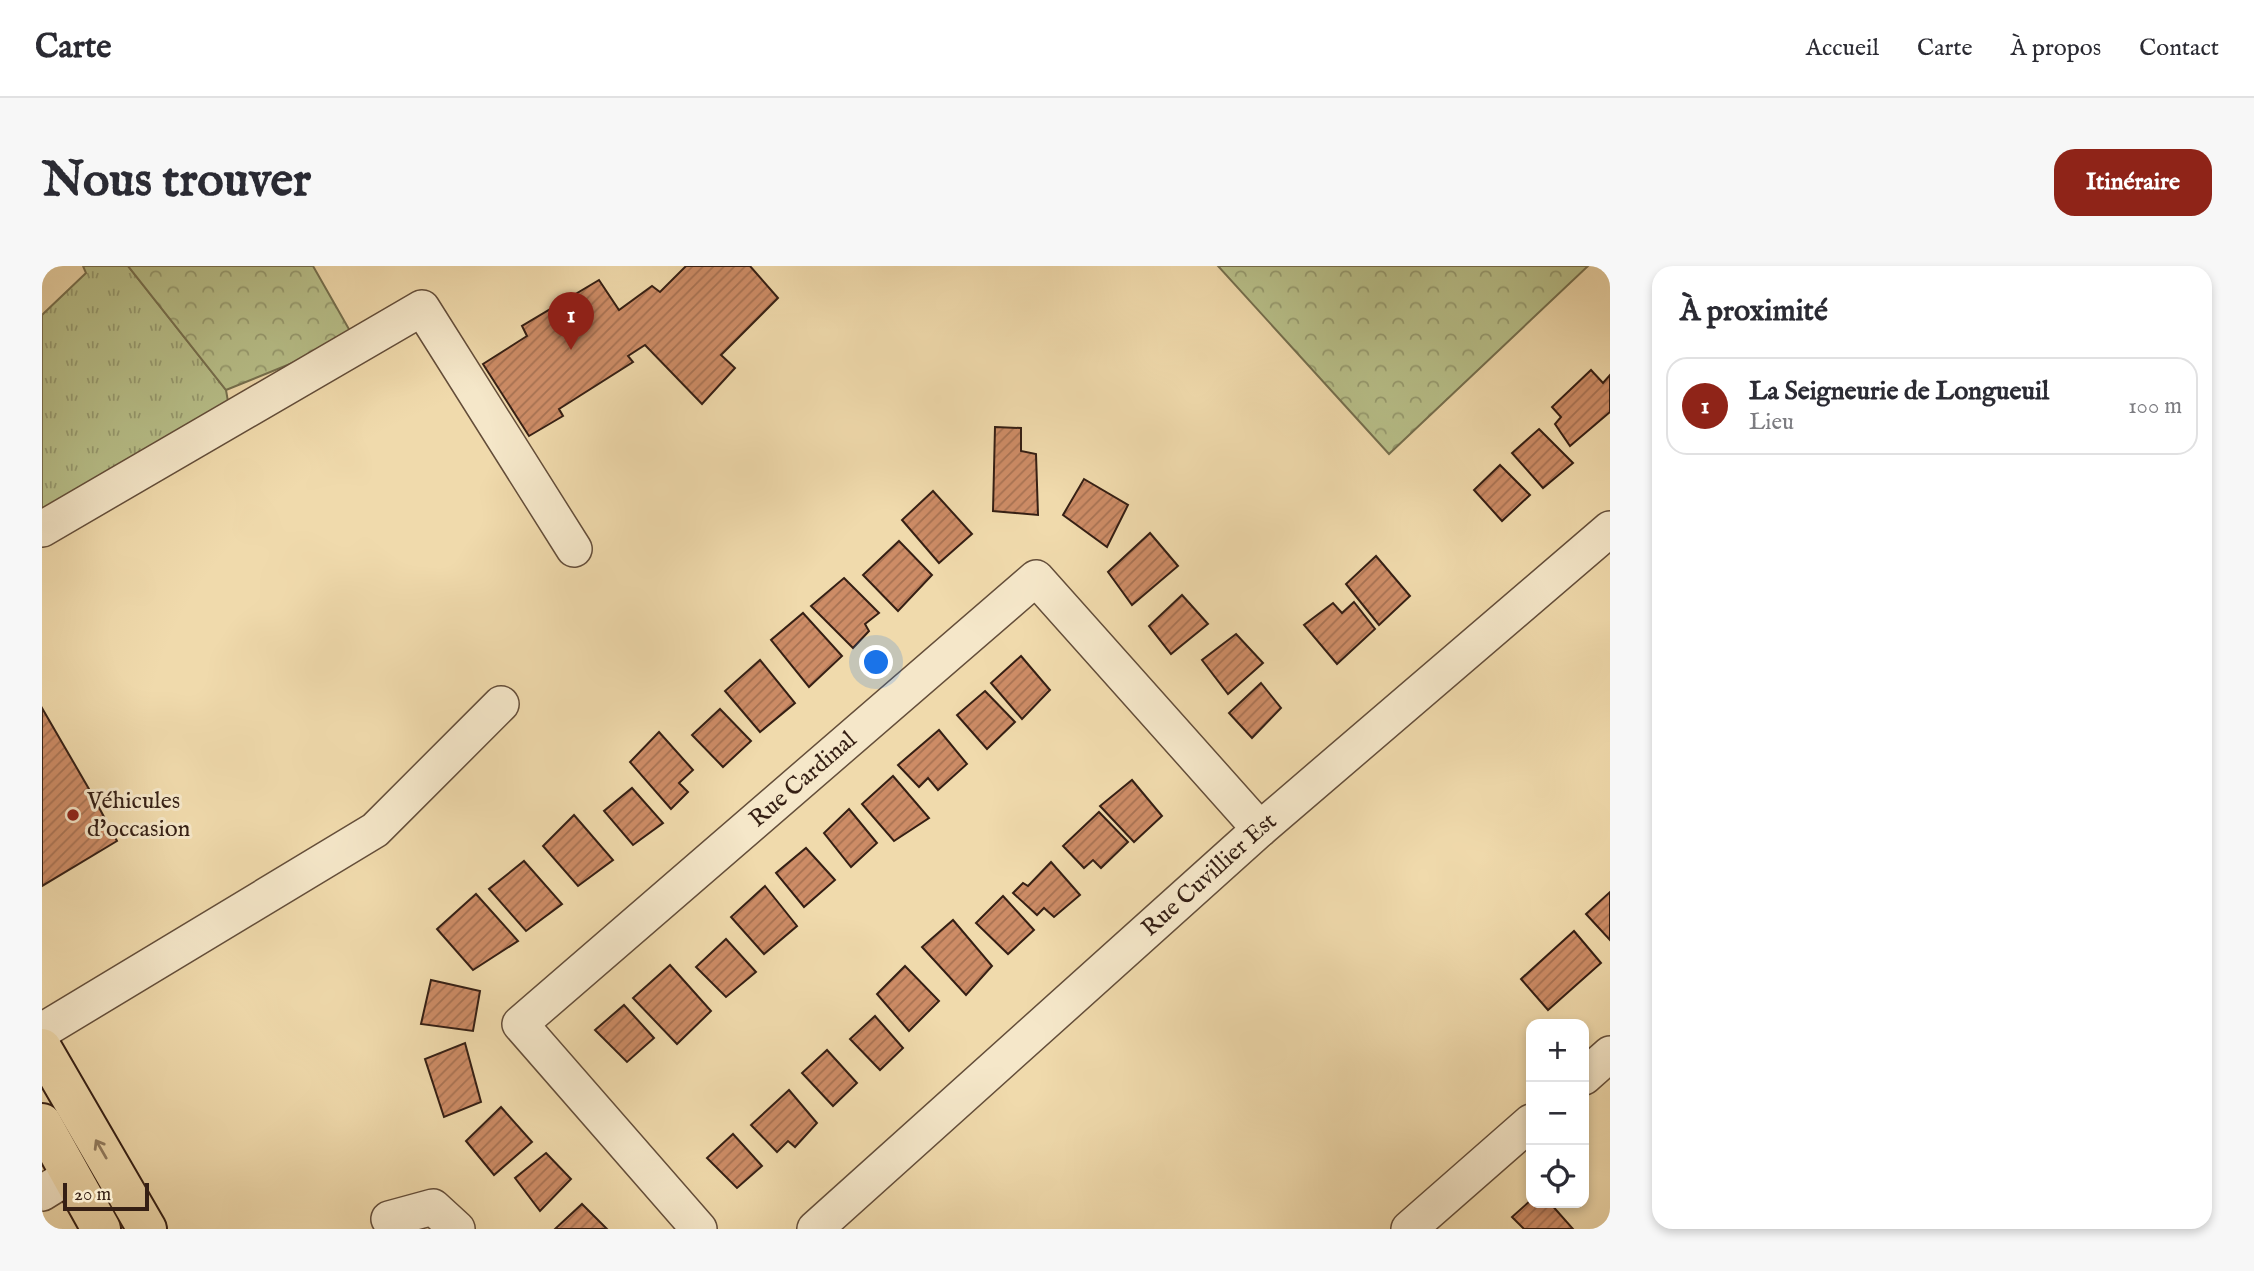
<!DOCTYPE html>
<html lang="fr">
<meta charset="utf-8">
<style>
:root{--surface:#fff;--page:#f7f7f7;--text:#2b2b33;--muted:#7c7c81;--line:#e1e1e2;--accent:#8f2418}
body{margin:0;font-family:"IM FELL English",serif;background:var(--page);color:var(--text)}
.controls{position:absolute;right:21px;bottom:21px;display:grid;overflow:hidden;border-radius:14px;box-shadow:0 4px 10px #0003}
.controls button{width:63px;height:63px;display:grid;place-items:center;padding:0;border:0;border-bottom:2px solid var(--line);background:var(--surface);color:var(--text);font:35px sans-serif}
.scale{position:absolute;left:21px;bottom:18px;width:86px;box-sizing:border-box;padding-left:7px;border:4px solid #351f14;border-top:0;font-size:19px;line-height:24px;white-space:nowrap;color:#351f14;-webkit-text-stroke:5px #f5e7c9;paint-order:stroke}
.you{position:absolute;left:835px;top:397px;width:24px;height:24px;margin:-18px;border:5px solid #fff;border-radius:50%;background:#1a73e8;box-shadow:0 0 0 10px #1a73e833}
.badge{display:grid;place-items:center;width:46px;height:46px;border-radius:50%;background:var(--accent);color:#fff;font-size:23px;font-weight:700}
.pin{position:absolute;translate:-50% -58px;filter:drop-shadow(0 2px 4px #0008)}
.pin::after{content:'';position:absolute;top:37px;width:24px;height:21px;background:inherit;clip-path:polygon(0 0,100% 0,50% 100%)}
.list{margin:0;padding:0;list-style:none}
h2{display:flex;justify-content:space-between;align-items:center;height:91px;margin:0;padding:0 28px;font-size:30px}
h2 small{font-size:23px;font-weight:400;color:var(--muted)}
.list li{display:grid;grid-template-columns:46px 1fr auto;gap:21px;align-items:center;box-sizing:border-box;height:98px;margin:0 14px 14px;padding:0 14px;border:2px solid var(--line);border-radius:21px}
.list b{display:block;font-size:26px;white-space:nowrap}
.list p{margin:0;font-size:23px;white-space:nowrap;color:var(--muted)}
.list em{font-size:23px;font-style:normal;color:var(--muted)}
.icon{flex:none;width:38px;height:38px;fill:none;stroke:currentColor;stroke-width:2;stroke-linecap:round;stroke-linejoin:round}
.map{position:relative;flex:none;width:1568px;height:963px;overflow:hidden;border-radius:21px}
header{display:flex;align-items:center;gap:42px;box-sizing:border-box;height:98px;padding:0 35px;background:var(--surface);border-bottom:2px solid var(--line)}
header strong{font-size:33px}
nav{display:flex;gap:38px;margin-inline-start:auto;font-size:24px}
.intro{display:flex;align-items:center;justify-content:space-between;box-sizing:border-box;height:168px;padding:0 42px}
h1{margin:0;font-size:49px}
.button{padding:18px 32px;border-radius:21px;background:var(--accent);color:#fff;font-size:24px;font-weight:700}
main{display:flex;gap:42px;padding:0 42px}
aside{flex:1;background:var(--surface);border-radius:21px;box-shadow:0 4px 10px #0003}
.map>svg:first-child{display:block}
.grass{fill:url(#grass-tufts);stroke:#76704f;stroke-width:2}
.forest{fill:url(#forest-crowns);stroke:#76704f;stroke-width:2}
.building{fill:url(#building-hatch);stroke:#351f14;stroke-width:2}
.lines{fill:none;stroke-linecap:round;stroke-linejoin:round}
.minor-casing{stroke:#644e3a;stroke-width:38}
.major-casing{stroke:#351f14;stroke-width:42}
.minor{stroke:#f5e7c9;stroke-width:35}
.major{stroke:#f0daac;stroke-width:38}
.oneway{stroke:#927c60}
.poi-dot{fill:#8f2418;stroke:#f5e7c9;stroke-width:2.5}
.labels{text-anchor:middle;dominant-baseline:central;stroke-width:6;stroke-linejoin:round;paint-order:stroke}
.street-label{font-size:24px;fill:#351f14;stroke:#f5e7c9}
.poi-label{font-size:24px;fill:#351f14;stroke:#f5e7c9;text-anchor:start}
</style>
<header>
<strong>Carte</strong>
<nav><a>Accueil</a><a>Carte</a><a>À propos</a><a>Contact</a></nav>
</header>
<div class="intro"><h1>Nous trouver</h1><a class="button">Itinéraire</a></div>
<main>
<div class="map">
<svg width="1568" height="963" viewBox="0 0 1568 963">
<defs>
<pattern id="grass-tufts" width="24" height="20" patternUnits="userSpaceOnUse" patternTransform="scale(1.75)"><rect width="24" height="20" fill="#b8c08a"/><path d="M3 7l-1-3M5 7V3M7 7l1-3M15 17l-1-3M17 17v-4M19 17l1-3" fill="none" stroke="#969b70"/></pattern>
<pattern id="forest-crowns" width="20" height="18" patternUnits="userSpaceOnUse" patternTransform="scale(1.75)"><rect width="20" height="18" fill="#b8c08a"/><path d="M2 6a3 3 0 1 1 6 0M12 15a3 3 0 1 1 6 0" fill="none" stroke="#969b70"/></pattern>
<pattern id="building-hatch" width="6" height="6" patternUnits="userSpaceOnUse" patternTransform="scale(1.75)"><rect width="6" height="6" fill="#cd8c66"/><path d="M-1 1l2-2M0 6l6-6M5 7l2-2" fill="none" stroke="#a77253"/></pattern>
</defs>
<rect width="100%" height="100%" fill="#f0daac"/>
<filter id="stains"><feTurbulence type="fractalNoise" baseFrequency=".00286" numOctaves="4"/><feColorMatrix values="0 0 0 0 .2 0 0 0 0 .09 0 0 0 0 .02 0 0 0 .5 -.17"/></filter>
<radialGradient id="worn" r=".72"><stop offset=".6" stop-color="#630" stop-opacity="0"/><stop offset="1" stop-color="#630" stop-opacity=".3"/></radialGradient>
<path class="grass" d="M41 0H86L184 124 189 153 0 263V49L44 7Z"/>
<g class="forest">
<path d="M86 0H271L312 72 184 124Z"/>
<path d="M1176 0H1546L1347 188Z"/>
</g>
<g class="building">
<path d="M644 0H708L736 32 679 89 693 102 660 138 603 79 586 90 591 96 517 143 521 150 487 170 441 98 485 70 480 60 557 14 577 44 610 20 618 26Z"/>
<path d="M1549 104 1561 117 1568 109V146L1528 180 1513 158 1519 151 1510 141Z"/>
<path d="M953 161 979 162V185L994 188 996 249 951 245Z"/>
<path d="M1497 163 1531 197 1501 222 1470 187Z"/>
<path d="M1458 199 1488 229 1460 255 1432 224Z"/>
<path d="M1042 213 1086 239 1065 281 1021 249Z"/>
<path d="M891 225 930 268 897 297 860 254Z"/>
<path d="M1108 267 1136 300 1090 339 1066 306Z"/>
<path d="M857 275 890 309 856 345 821 309Z"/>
<path d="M1334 290 1368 330 1337 359 1304 318Z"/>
<path d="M802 312 837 347 823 358 827 365 811 382 769 340Z"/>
<path d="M1140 329 1166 358 1129 388 1107 360Z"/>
<path d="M1312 336 1333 363 1295 398 1262 359 1291 337 1300 347Z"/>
<path d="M761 347 800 390 767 421 729 374Z"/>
<path d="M1194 368 1221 397 1186 428 1160 394Z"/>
<path d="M979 390 1008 424 980 453 949 417Z"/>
<path d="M718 394 753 437 718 466 683 425Z"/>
<path d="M1219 417 1239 442 1210 472 1187 447Z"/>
<path d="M943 425 973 456 945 483 915 449Z"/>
<path d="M0 442 47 523 75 575 0 620Z"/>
<path d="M678 443 709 475 681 501 650 469Z"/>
<path d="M897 464 925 498 896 524 886 512 877 521 856 499Z"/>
<path d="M617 466 651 504 637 517 646 526 629 543 588 496Z"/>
<path d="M851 510 887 552 852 575 820 538Z"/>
<path d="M1090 514 1120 550 1092 576 1058 540Z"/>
<path d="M590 522 621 557 591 579 562 545Z"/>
<path d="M807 543 835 577 809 601 782 567Z"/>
<path d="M1057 546 1086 576 1059 602 1051 594 1042 602 1021 580Z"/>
<path d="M532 549 571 594 536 620 501 580Z"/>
<path d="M764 582 793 614 762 641 734 607Z"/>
<path d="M482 595 520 638 484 665 447 623Z"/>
<path d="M1009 596 1038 629 1012 651 1002 642 995 649 971 627 981 617 986 620Z"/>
<path d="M723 620 755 660 722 688 689 651Z"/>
<path d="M1568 626V674L1544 648Z"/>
<path d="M434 628 476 675 431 704 395 663Z"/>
<path d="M961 630 992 664 966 688 934 657Z"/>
<path d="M911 654 950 700 924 729 880 681Z"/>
<path d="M1532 665 1559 697 1506 744 1479 713Z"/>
<path d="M684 673 714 706 684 731 654 701Z"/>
<path d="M628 699 669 745 635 778 591 732Z"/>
<path d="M863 700 897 735 867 765 835 728Z"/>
<path d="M389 714 438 725 431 765 379 758Z"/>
<path d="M582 739 612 772 585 796 553 764Z"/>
<path d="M833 750 861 782 838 804 808 773Z"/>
<path d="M423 777 439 836 402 851 383 793Z"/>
<path d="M785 784 815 817 791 840 760 807Z"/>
<path d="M747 824 775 857 753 881 746 875 735 886 709 859Z"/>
<path d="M459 841 490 876 452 909 424 875Z"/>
<path d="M691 868 720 900 695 922 665 892Z"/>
<path d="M504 887 529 913 498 945 473 912Z"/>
<path d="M1489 934V937H1508L1531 963H1482L1470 951Z"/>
<path d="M540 938 565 963H513Z"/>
</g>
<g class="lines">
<defs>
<g id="minor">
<path d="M0 263 380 42 532 283"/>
<path d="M0 765 333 564 459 438"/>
<path d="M1542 811 1568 788"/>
<path d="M0 927 29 909"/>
<path d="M347 953 391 941 415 963"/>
<path id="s1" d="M657 963 478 758 994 312 1218 563"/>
<path id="s2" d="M773 963 1218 563 1568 263"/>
<path d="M1367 963 1489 856"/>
</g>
<g id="major">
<path d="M0 782 105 963"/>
<path d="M0 857 59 963"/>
</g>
</defs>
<use href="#minor" class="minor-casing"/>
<use href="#major" class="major-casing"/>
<use href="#minor" class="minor"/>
<use href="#major" class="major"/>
</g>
<defs><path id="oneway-shaft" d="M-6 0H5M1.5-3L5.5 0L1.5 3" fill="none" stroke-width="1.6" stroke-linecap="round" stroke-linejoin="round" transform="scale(1.75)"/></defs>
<use class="oneway" href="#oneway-shaft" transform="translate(59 883) rotate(-120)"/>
<circle class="poi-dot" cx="31" cy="549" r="7"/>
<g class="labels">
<g class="street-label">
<text stroke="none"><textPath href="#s1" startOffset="646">Rue Cardinal</textPath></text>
<text stroke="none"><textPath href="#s2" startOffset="530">Rue Cuvillier Est</textPath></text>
</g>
<g class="poi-label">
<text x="45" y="535">Véhicules<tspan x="45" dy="28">d'occasion</tspan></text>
</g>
</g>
<rect width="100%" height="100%" filter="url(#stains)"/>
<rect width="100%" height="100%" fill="url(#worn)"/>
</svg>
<div class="controls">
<button>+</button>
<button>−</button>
<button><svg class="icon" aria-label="locate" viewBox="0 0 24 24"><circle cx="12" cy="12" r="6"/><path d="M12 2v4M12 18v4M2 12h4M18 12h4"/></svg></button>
</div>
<div class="scale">20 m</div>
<div class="you"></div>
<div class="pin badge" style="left:529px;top:84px">1</div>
</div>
<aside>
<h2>À proximité<small></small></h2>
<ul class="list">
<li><span class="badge">1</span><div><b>La Seigneurie de Longueuil</b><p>Lieu</p></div><em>100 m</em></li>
</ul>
</aside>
</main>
